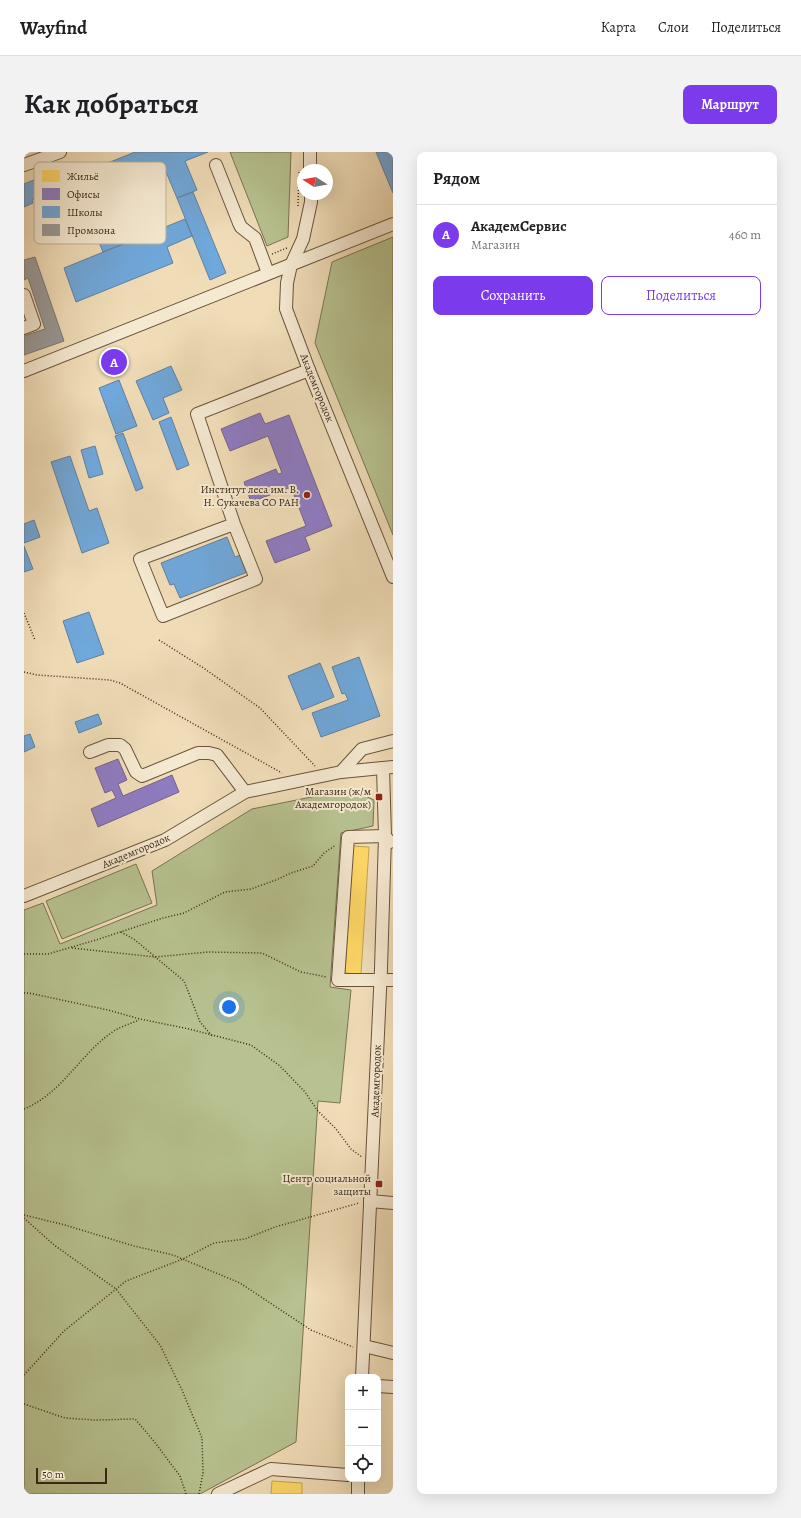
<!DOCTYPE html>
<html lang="ru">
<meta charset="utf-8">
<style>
:root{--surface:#fff;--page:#f2f2f2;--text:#202124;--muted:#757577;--line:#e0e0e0;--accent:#7c3aed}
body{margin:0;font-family:Alegreya,serif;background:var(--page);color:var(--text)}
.controls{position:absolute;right:12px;bottom:12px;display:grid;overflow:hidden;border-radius:8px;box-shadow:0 4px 16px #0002}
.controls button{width:36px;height:36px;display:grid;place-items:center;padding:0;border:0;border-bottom:1px solid var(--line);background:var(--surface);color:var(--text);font:20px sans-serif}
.compass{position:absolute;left:273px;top:12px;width:36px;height:36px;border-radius:50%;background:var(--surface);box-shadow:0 4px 16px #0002;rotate:281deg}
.scale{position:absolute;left:12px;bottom:10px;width:71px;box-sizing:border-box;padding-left:4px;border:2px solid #3d2713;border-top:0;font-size:11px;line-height:14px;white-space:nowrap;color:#3d2713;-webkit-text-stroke:3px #f5e9d1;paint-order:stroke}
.you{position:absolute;left:205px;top:855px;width:14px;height:14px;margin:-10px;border:3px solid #fff;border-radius:50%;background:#1a73e8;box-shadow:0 0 0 6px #1a73e833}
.badge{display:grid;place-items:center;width:26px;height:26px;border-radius:50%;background:var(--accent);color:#fff;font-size:13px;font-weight:700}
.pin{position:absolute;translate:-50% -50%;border:2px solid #fff;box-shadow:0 1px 4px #0006}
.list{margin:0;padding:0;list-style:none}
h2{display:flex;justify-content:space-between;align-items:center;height:52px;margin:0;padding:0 16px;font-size:17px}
h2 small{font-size:13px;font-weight:400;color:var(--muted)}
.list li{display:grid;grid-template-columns:26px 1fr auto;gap:12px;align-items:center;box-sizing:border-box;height:60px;padding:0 16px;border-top:1px solid var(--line)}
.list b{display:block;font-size:15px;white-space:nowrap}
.list p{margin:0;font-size:13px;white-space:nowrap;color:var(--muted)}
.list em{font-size:13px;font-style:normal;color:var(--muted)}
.actions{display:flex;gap:8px;padding:12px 16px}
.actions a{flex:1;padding:9px 0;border:1px solid var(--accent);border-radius:8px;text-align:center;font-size:14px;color:var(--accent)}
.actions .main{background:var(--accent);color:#fff}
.icon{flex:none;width:22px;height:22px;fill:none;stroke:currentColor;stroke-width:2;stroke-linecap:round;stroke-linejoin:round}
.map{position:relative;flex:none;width:369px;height:1342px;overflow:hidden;border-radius:8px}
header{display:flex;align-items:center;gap:24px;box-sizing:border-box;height:56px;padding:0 20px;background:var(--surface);border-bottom:1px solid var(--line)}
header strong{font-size:19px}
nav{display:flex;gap:22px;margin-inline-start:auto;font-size:14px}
.intro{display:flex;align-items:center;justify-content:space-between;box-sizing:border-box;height:96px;padding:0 24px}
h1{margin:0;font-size:28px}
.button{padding:10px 18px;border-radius:8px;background:var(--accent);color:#fff;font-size:14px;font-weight:700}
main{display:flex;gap:24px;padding:0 24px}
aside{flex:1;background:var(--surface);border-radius:8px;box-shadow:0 4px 16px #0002}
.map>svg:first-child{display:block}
.green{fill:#b7c290;stroke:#7a7452}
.homes{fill:#ffd966;stroke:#c5a44d}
.offices{fill:#8e7cc3;stroke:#76628e}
.schools{fill:#6fa8dc;stroke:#6081a0}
.industry{fill:#999;stroke:#7d7771}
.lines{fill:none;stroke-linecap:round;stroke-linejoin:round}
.minor-casing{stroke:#6a543c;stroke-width:14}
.path{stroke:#3d2713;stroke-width:1.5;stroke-dasharray:1 2;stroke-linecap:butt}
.minor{stroke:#f5e9d1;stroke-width:12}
.poi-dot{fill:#8f2418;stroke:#f5e9d1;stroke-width:1.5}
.labels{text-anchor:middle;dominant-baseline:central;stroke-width:4;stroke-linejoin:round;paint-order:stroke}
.street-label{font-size:11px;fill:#3d2713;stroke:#f5e9d1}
.poi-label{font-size:11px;fill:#3d2713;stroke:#f5e9d1;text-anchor:end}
.key{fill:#f5e9d1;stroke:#beaf98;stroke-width:1}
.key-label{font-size:11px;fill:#3d2713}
</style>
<header>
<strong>Wayfind</strong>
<nav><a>Карта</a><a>Слои</a><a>Поделиться</a></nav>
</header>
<div class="intro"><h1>Как добраться</h1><a class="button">Маршрут</a></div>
<main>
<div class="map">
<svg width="369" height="1342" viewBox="0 0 369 1342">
<rect width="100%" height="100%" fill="#f0ddb8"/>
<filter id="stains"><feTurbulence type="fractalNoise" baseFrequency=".005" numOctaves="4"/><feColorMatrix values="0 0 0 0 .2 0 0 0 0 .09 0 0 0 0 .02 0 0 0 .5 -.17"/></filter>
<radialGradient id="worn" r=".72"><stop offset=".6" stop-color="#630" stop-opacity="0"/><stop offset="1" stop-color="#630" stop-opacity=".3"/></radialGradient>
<g class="green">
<path d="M206 0H267L264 85 243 94Z"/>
<path d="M369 85V383L291 191 308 110Z"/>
<path d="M327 637 350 648 349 674 317 681 306 835 327 838 316 951 294 949 272 1290 176 1342H0V758L19 751 36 792 133 753 128 719 228 657Z"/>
<path d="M112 712 128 751 38 787 22 749Z"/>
</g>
<g class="homes">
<path d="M329 694 345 695 337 822 321 821Z"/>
<path d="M248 1329 278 1331V1342H247Z"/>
</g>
<g class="offices">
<path d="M236 261 241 272 265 263 308 374 281 385 286 398 251 411 242 389 282 374 267 335 227 350 220 330 252 317 254 322 258 321 244 284 206 299 197 277Z"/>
<path d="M94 607 103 628 94 632 99 644 148 623 155 640 74 675 67 657 92 646 88 638 81 641 71 616Z"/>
</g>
<g class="schools">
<path d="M111 0H184L161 9 173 38 153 46 142 20 76 47 80 56 89 52 104 90 79 100 51 32 8 48 9 51 0 55V32L44 14 49 25Z"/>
<path d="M352 0H369V41Z"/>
<path d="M169 40 202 121 186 128 153 46Z"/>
<path d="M161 67 168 84 143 95 149 111 52 150 40 116Z"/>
<path d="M147 214 158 238 139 246 145 261 129 268 112 229Z"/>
<path d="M95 228 113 274 92 282 75 236Z"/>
<path d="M147 265 165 313 153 318 135 270Z"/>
<path d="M99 281 119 336 112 339 91 284Z"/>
<path d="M71 294 79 322 65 326 57 298Z"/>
<path d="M46 304 65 359 73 356 85 391 58 401 27 310Z"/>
<path d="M10 368 16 385 0 391V372Z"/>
<path d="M203 385 211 405 219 402 226 419 156 446 150 432 146 433 137 411Z"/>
<path d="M0 394 9 417 0 420Z"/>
<path d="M65 460 80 502 53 511 39 469Z"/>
<path d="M335 505 356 564 297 585 288 561 324 548 321 541 318 542 308 515Z"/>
<path d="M296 511 310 545 278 558 264 524Z"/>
<path d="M74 562 78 572 55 581 51 570Z"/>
<path d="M6 582 11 595 0 600V584Z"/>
</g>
<path class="industry" d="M11 105 40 189 0 203V184L21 177 4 126 0 128V108Z"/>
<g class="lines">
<defs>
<g id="minor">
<path d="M286 0V18"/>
<path d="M0 13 36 0"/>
<path d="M192 13 215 71 217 75 231 86 244 121"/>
<path d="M287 42V50L279 87 267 113 263 131 262 157 285 218 369 425"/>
<path d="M0 143 10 172 0 176"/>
<path d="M0 219 369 72"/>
<path d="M210 372 116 407 139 464 232 427 210 372 173 262 285 218"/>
<path d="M66 600 84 593H96L101 597 112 620 118 624 174 601H185L193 603 221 640"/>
<path d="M317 620 338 597 369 589"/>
<path d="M366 690 361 684 324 685 314 828H369"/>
<path d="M0 744 141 688 221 640 317 620 369 615"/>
<path d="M346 1049 369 1051"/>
<path d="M340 1194 369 1201"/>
<path d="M338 1225 357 817 361 684 359 616"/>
<path d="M354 1234 369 1235"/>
<path d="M194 1342 247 1317 324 1323"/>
<path d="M334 1342V1327"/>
</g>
</defs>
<use href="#minor" class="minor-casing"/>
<g class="path">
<path d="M274 54 275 20"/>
<path d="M248 102 263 96"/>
<path d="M0 461 11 488"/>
<path d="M135 488 181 517 236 556 291 614"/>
<path d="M0 520 13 523 86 528 96 531 258 621"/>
<path d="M97 780 111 788 160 829 176 870 188 884"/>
<path d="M48 796 131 805 184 800 238 801 277 820 303 825"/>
<path d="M0 802H24L72 788 139 766 160 761 201 740 227 737 252 728 267 721 289 714 300 701 312 693"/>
<path d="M0 841H5L84 858 116 867 165 877 227 893 256 914 281 940 293 958 312 977 327 997 338 1005"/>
<path d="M0 957C37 942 55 904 87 881 95 875 106 872 115 868"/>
<path d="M0 1063 41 1073 110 1094 149 1103 216 1131 287 1178 329 1195"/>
<path d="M0 1066 30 1093 92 1137 136 1193 158 1238 178 1286 179 1321 175 1342"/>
<path d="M0 1223 40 1179 102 1129 159 1107 190 1091 221 1087 251 1075 335 1051"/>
<path d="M0 1252 41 1266 71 1268 111 1267 129 1288 156 1324 162 1342"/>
</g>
<use href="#minor" class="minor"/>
</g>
<g class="poi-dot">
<circle cx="283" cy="343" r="4"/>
<rect x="351" y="641" width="8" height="8" rx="2"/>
<rect x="351" y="1028" width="8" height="8" rx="2"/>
</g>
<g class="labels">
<g class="street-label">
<text transform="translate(293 236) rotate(68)">Академгородок</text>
<text transform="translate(112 699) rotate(-23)">Академгородок</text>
<text transform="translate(352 929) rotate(-88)">Академгородок</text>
</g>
<g class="poi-label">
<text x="275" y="337">Институт леса им. В.<tspan x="275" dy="13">Н. Сукачева СО РАН</tspan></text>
<text x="347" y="639">Магазин (ж/м<tspan x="347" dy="13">Академгородок)</tspan></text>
<text x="347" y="1026">Центр социальной<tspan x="347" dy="13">защиты</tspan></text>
</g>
</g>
<rect x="10" y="10" width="132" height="82" rx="6" class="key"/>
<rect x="18" y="18" width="18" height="12" fill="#ffd966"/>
<rect x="18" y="36" width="18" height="12" fill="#8e7cc3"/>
<rect x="18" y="54" width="18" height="12" fill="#6fa8dc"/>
<rect x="18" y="72" width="18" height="12" fill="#999"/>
<g class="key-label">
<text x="43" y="28">Жильё</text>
<text x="43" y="46">Офисы</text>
<text x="43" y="64">Школы</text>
<text x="43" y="82">Промзона</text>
</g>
<rect width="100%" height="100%" filter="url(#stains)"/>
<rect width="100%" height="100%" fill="url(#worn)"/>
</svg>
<div class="controls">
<button>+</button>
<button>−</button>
<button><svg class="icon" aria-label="locate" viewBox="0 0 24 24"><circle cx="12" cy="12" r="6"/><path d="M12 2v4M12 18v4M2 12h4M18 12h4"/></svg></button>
</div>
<svg class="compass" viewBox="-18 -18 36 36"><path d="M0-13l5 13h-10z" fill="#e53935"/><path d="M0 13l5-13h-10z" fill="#757577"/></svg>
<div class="scale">50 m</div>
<div class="you"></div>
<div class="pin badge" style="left:90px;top:210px">A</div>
</div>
<aside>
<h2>Рядом<small></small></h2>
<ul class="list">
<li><span class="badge">A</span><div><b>АкадемСервис</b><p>Магазин</p></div><em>460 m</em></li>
</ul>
<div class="actions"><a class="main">Сохранить</a><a>Поделиться</a></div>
</aside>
</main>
